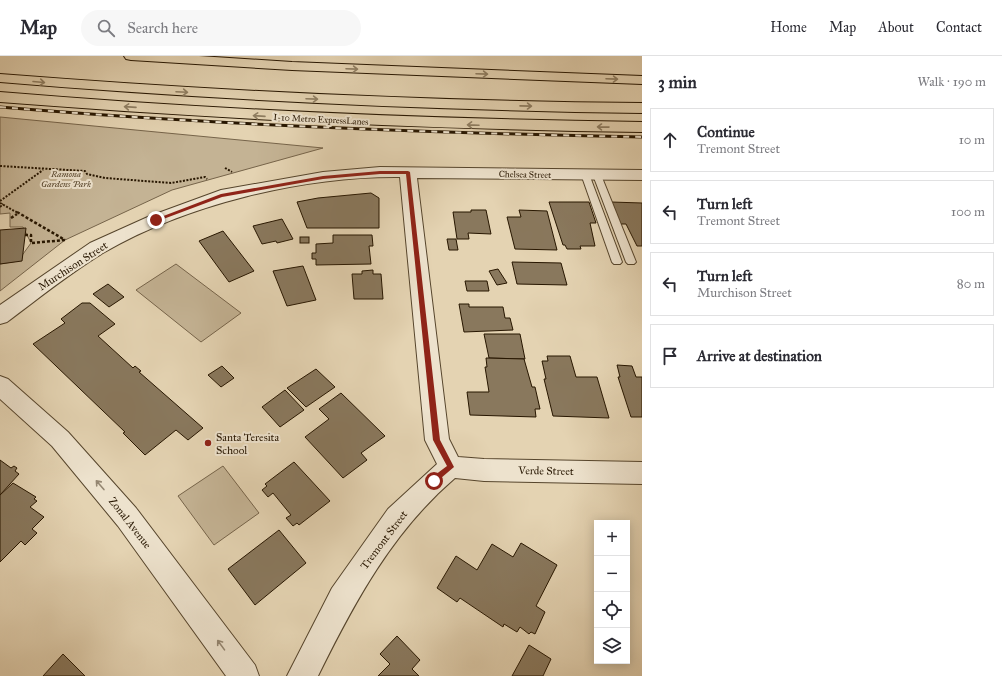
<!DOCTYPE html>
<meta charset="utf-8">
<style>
:root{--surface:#fff;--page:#f7f7f7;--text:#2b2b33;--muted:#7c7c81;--line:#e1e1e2}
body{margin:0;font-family:"IM FELL Great Primer",serif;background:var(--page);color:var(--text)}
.controls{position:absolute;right:12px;bottom:12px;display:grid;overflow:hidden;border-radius:0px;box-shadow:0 2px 10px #0003}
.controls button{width:36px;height:36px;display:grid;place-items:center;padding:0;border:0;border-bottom:1px solid var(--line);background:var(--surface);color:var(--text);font:20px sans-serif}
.stop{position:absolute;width:12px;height:12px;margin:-9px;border:3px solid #8f2418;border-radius:50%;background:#fff}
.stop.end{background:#8f2418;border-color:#fff;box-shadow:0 1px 4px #0008}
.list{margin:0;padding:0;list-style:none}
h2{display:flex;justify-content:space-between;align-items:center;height:52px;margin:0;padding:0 16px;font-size:17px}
h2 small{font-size:13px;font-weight:400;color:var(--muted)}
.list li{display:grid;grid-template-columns:26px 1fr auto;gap:12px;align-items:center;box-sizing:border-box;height:64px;margin:0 8px 8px;padding:0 8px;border:1px solid var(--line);border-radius:0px}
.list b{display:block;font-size:15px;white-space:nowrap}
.list p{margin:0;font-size:13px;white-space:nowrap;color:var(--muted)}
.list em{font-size:13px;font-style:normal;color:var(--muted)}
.icon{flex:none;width:22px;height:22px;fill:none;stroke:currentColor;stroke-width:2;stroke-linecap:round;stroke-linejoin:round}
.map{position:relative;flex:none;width:642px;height:620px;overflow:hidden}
header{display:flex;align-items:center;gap:24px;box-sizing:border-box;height:56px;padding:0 20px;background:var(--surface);border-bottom:1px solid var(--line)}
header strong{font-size:19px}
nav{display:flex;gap:22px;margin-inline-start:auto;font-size:14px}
.search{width:280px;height:36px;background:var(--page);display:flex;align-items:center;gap:10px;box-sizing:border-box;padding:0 14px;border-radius:22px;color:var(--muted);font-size:15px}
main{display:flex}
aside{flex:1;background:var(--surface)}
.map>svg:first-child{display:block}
.green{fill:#c4b394;stroke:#76644a}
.building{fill:#89785d;stroke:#271600}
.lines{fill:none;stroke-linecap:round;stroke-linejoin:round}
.service-casing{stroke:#56452c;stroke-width:2}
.minor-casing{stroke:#56452c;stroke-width:2}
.motorway-casing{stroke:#271600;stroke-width:2}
.path-far1{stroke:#271600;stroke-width:2;stroke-dasharray:2 1.5;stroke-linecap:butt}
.path{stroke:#271600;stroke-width:2.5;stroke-dasharray:3 2;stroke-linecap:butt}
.service{fill:#ede2cd;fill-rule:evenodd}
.minor{fill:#ede2cd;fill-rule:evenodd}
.motorway{fill:#e4d3b2;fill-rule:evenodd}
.rail-casing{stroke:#271600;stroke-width:3}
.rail{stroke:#ede2cd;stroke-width:2;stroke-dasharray:6;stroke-linecap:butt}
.oneway{stroke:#8f7e62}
.oneway2{stroke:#948671}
.route{fill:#8f2418}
.poi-dot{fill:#8f2418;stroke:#ede2cd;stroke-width:1.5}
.labels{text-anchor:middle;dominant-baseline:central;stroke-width:4;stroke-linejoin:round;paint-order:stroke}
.far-street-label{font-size:9px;fill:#271600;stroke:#ede2cd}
.far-park-label{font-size:9px;font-style:italic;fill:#56452c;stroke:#ede2cd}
.street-label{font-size:11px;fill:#271600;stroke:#ede2cd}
.poi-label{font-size:11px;fill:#271600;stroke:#ede2cd;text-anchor:start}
</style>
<header>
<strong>Map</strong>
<div class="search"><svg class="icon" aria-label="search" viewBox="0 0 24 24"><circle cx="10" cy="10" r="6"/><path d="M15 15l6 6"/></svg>Search here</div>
<nav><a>Home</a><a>Map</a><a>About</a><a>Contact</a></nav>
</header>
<main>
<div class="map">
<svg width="642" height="620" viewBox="0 0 642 620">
<rect width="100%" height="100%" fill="#e4d3b2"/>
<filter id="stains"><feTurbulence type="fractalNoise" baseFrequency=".005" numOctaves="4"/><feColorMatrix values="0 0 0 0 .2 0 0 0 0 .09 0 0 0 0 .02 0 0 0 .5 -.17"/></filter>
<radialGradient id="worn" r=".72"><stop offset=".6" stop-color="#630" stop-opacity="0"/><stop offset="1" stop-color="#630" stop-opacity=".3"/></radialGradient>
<g class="green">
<path d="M0 61 323 92 172 134 65 184 0 235V208L18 205 31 187 23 171H10V157L0 158V151L3 148 0 147Z"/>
<path d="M176 208 241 257 201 286 136 234Z"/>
<path d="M223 410 259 457 214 489 178 440Z"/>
</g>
<g class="building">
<path d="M371 137 379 142V172H307L297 146 318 142Z"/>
<path d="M549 146H589L596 167H590L595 190H580L581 193H567L565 189H563Z"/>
<path d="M611 146 642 147V190H637L626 168H619Z"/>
<path d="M471 154H486L491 178 468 177 469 183H457L453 156H471Z"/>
<path d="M519 154 547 155 557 194 515 193 507 161H521Z"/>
<path d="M282 163 293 183 277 187 276 185 262 188 253 170Z"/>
<path d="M26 172 22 205 0 208V174Z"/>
<path d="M223 175 254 215 229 226 199 185Z"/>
<path d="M333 179H372L373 190H369L371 208 316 209V203H312V197H316V188L333 187Z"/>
<rect x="300" y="181" width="9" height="6"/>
<path d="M447 183H456L458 194H449Z"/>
<path d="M512 206 561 207 567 229 517 228Z"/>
<path d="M303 210 316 244 287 250 273 215Z"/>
<path d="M498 213 507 227 497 229 489 215Z"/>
<path d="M373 214V218H381L383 243H354L352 218H362V215Z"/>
<path d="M465 225H487L489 235H467Z"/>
<path d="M108 228 124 241 109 251 93 238Z"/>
<path d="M82 247H90L115 268 98 280 133 312 135 310 141 315 139 316 203 372 188 384 176 374 145 399 123 377 125 376 33 288 65 267 61 263Z"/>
<path d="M459 248H469V251H503L505 262H510L513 274 464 276Z"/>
<path d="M484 278H520L525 303 489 302Z"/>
<path d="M547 300H570L576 321H597L609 362 553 360 544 323H546L542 305H548Z"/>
<path d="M486 302 524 303 532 331H535L540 353H535L536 361 470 359 467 336H489L485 311H487Z"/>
<path d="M617 309 632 310 636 321H642V361H631L618 321H620Z"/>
<path d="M222 310 234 322 221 331 208 319Z"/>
<path d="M316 313 335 331 306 351 287 332Z"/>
<path d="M285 334 304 354 280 371 262 351Z"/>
<path d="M341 337 385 380 361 397 367 404 343 422 305 381 329 363 319 353Z"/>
<path d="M0 404 11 412 14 410 17 412 15 415 19 418 0 439Z"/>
<path d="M294 406 330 445 299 469 297 467 293 470 286 462 291 459 273 437 268 441 262 434 267 430 265 428Z"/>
<path d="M13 427 36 441 34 443 37 445 30 451 44 461 32 473 37 477 25 489 21 485 0 506V439Z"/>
<path d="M279 474 306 507 255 549 228 513Z"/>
<path d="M521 487 557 509 536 550 545 556 535 578 531 576 529 578 520 571 517 576 504 568 503 571 460 542 457 546 437 532 456 500 477 514 492 488 513 501Z"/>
<path d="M397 580 420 604 412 613 419 620H378L390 608 380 598Z"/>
<path d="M529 589 551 603 543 620H512Z"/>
<path d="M63 598 85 620H43Z"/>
</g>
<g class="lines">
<defs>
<g id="service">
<path d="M585 115 589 118 622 206 620 208H614L612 206 581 118Z"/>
<path d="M597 116 601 119 636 206 634 208H628L626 206 593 119Z"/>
</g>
<g id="minor">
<path d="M380 111 642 114V124L417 122 449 383 458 401 484 403 642 406V428L484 425 455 422C392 476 354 547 318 620H287L332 532 388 453 437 408 425 384 400 121C304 120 187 148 103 197 70 217 39 242 7 266L0 268V249L90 187 150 160 221 134 323 116Z"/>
<path d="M0 320 8 323 68 376 136 452 255 609 259 620H226L118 470 52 390 0 343Z"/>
</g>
<g id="motorway">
<path d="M124 0H199L292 6 642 20V28L292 14 131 4 126 3Z"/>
<path d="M0 18C214 35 428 45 642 47V57C427 54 214 44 0 26Z"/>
<path d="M0 36C214 54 428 63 642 66V76C428 73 214 63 0 46Z"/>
</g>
</defs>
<use href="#service" class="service-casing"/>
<use href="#minor" class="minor-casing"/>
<use href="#motorway" class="motorway-casing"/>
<g class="path-far1">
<path d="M0 110 85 115 87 118 105 122 171 127 205 121 207 123"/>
<path d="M225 112 232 116"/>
<path d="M0 145 43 114"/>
<path d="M0 147 18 157"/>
<path d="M0 151 3 148"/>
</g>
<g class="path">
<path d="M17 156 65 184"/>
<path d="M11 162 17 158"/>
<path d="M25 179H31V187L65 184"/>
</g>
<use href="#service" class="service"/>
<use href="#minor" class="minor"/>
<use href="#motorway" class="motorway"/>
<defs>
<path id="rail" d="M0 51C214 69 428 77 642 81"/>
</defs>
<use href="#rail" class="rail-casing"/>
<use href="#rail" class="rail"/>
</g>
<defs><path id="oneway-shaft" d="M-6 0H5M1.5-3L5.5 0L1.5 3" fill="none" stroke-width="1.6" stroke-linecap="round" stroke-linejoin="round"/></defs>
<g class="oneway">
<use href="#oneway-shaft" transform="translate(352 13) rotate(2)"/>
<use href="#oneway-shaft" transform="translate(482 18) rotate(2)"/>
<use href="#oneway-shaft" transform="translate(612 23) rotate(2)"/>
<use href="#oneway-shaft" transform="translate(39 26) rotate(5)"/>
<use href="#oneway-shaft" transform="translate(182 36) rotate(3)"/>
<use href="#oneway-shaft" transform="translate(312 43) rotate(2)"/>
<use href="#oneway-shaft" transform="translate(526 50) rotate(1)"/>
<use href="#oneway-shaft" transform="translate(130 51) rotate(-176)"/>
<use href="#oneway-shaft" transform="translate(259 60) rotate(-176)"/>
<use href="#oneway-shaft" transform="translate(473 69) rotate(-178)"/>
<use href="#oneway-shaft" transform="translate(603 71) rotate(-179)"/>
</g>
<g class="oneway2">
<use href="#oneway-shaft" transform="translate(100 429) rotate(-131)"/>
<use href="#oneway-shaft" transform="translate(221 589) rotate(-126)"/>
</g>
<path class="route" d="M380 115H408L410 116 440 384 454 411 434 428 431 427V422L447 410 433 384 406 118H380L323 123 222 141 158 165 153 164 221 138 323 120Z"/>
<circle class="poi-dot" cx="208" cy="387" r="4"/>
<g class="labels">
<g class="far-street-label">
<text transform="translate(321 63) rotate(3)">I-10 Metro ExpressLanes</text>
<text transform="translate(525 118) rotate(1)">Chelsea Street</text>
</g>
<g class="far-park-label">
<text x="66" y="117">Ramona<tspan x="66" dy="10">Gardens Park</tspan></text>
</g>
<g class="street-label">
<text transform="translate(73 210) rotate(-33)">Murchison Street</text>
<text transform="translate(546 415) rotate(1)">Verde Street</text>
<text transform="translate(130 467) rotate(52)">Zonal Avenue</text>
<text transform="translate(384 484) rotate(-53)">Tremont Street</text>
</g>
<g class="poi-label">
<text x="216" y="381">Santa Teresita<tspan x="216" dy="13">School</tspan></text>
</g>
</g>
<rect width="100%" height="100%" filter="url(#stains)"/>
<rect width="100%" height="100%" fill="url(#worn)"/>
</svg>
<div class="controls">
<button>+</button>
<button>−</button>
<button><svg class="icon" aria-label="locate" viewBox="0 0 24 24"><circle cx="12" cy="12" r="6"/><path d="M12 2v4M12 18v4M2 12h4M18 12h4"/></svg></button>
<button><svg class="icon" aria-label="layers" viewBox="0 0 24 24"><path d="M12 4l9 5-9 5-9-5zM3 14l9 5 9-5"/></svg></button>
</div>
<div class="stop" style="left:434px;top:425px"></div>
<div class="stop end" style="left:156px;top:164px"></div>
</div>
<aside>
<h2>3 min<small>Walk · 190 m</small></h2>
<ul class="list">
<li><svg class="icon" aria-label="ahead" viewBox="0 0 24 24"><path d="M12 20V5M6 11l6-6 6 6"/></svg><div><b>Continue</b><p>Tremont Street</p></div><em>10 m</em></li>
<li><svg class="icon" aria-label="left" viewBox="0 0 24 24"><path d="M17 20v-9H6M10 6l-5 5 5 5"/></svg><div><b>Turn left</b><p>Tremont Street</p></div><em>100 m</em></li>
<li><svg class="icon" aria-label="left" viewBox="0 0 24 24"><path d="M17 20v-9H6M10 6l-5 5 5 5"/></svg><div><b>Turn left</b><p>Murchison Street</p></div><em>80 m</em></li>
<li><svg class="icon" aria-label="arrive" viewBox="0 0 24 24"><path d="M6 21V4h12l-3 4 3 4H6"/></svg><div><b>Arrive at destination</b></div></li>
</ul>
</aside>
</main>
